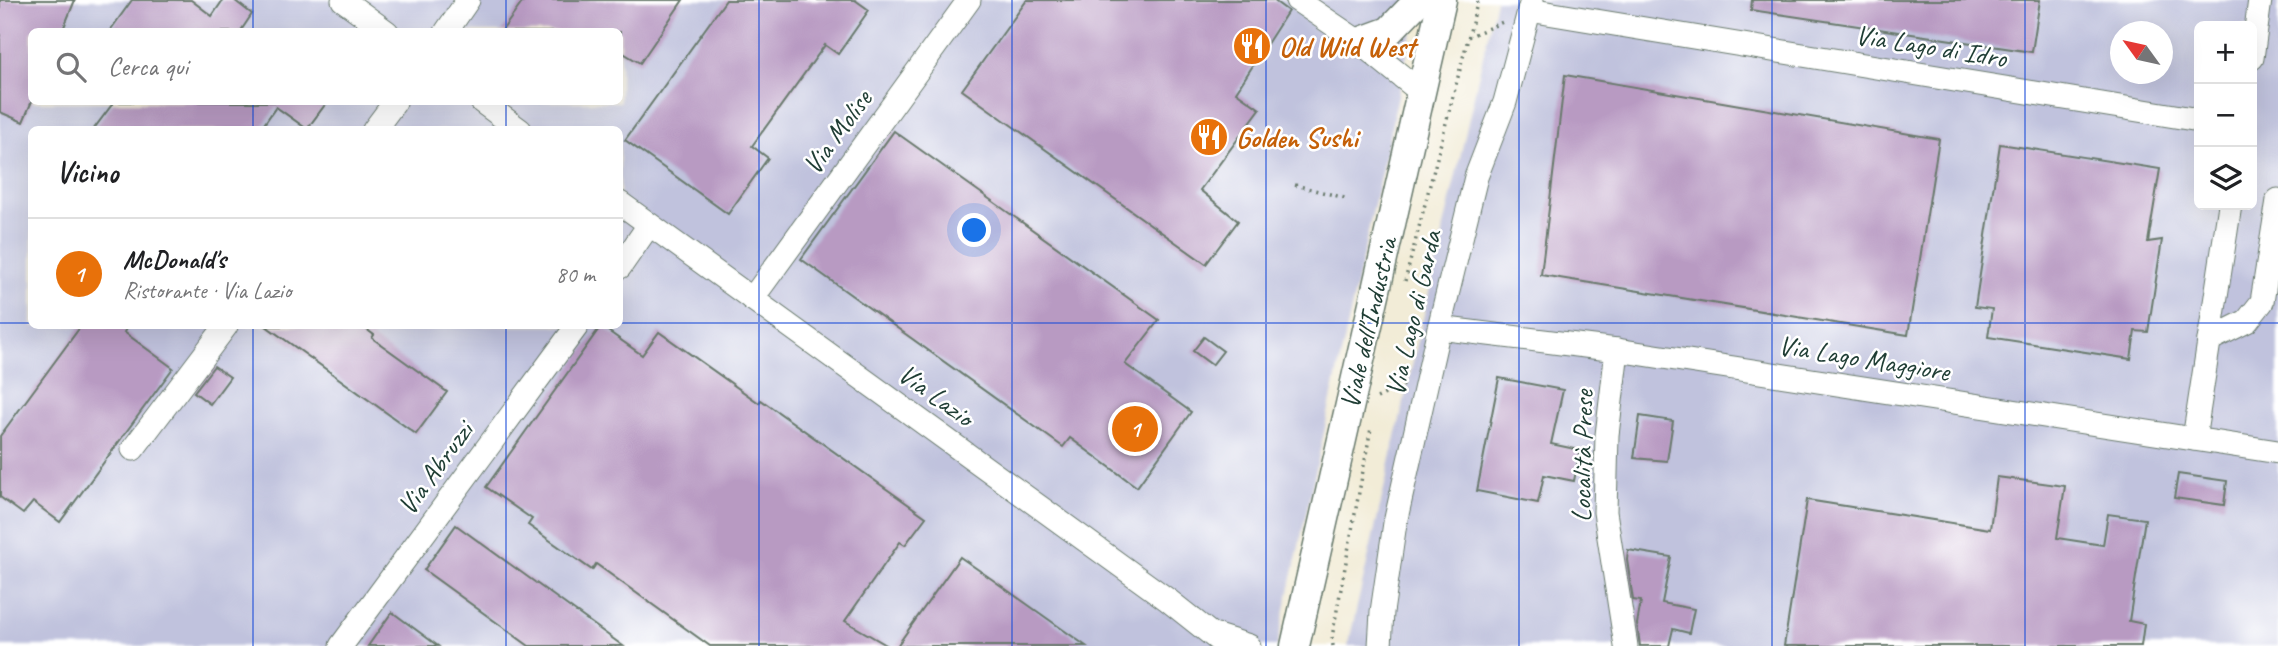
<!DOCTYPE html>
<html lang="it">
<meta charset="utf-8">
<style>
:root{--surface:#fff;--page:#f2f2f2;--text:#202124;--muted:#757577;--line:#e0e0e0;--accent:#b5179e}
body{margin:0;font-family:Caveat,sans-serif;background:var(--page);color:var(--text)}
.controls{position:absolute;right:21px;top:21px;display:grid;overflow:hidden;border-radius:10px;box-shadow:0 7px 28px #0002}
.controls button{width:63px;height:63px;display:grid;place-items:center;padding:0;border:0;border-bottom:2px solid var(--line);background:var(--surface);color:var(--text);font:35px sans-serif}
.compass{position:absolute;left:2110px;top:21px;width:63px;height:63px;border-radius:50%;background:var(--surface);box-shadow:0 7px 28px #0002;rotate:303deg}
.you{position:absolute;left:975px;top:231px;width:24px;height:24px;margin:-18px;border:5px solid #fff;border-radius:50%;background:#1a73e8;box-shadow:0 0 0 10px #1a73e833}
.badge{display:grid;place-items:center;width:46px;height:46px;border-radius:50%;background:var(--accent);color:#fff;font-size:23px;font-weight:700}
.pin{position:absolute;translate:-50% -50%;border:4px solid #fff;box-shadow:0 2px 7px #0006}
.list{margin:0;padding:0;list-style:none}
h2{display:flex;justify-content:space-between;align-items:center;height:91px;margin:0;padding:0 28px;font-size:30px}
h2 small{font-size:23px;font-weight:400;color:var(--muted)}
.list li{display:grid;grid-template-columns:46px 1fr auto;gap:21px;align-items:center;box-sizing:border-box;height:112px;padding:0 28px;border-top:2px solid var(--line)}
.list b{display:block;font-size:26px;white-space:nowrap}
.list p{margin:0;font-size:23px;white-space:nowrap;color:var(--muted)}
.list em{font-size:23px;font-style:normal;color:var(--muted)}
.icon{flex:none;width:38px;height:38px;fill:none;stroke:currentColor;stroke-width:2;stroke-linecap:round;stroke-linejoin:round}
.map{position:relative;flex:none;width:2278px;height:646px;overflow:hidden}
.search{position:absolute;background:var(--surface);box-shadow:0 7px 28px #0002;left:28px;top:28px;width:595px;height:77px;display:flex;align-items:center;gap:18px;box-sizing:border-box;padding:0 24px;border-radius:10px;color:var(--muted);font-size:26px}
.panel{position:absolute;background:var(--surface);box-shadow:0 7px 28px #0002;left:28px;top:126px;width:595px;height:203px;border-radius:10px}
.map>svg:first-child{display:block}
.industrial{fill:#c0c2dd;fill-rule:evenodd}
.building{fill:#b89ac2}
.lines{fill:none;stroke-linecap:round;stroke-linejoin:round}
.minor-casing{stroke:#697a6d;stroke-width:25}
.major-casing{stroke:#697a6d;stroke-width:31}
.path{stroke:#697a6d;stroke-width:3.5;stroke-dasharray:2 5;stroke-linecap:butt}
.minor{stroke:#fff;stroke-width:23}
.major{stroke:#fff;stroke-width:28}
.grid{fill:none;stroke:#1d4ed8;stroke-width:2;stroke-opacity:0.55}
.labels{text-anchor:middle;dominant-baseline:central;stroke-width:5;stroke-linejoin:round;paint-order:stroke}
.food-label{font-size:28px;font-weight:bold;fill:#c56008;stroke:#fff;text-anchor:start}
.street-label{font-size:28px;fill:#1f3d34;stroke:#fff}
</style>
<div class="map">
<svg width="2278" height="646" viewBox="0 0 2278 646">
<rect width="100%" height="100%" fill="#fff"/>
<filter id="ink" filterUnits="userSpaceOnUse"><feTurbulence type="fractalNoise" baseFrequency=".0143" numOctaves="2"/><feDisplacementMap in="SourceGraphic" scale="14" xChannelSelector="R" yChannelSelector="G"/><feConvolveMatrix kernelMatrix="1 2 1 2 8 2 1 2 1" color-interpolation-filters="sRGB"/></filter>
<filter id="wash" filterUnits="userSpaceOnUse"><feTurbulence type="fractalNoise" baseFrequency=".00686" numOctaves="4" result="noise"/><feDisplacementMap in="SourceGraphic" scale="28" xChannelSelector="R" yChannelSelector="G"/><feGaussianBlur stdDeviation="1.57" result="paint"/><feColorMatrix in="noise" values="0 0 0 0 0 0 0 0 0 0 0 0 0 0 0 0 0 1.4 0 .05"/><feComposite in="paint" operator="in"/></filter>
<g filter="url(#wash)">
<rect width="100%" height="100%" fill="#f2ecd7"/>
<g class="industrial">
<path d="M0 0H1419L1277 646H0ZM32 32H620V102H32ZM32 130H620V326H32Z"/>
<path d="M1496 0H2278V646H1348ZM2199 26H2252V205H2199ZM2120 32H2162V74H2120Z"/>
</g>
<g id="blocks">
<g class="building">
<path d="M0 0H75L62 32H32V101L23 122 0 112Z"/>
<path d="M132 0H191L212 16 223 0H234L252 14 240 32H109Z"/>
<path d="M524 0H683L640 63 620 51V32H501Z"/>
<path d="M726 0H855L869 10 838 54 825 45 752 146 768 158 728 214 625 140Z"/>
<path d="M1027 0H1273L1288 11 1236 92 1260 109 1200 190 1238 221 1206 264 962 90Z"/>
<path d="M1752 0H2040L2032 52 1751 10Z"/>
<path d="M1565 75 1939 139 1908 335 1541 275Z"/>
<path d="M114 102H327L307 129 276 107 260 130H93Z"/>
<path d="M894 131 1159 320 1125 364 1191 412 1137 487 1070 438 1063 447 801 259Z"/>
<path d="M2000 144 2160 169 2148 242 2162 240 2148 332 2135 331 2131 359 1988 337 1992 309 1975 307Z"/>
<path d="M81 326H128L124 332 173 368 60 522 33 502 23 514 0 497V436Z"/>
<path d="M266 326H362L374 335 372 338 447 392 416 434Z"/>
<path d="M601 326 642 355 659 332 759 403 761 400 926 517 905 545 900 542 845 621 888 646H710L596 564 592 570 528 525 532 519 486 487Z"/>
<path d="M1204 337 1223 351 1212 365 1193 351Z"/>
<path d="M214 366 230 377 210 404 194 392Z"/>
<path d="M1499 378 1563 390 1551 444 1580 450 1574 481 1544 475 1538 503 1477 491Z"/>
<path d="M1640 416 1673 421 1667 461 1634 458Z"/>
<path d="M2178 474 2227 481 2224 505 2174 498Z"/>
<path d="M1997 477 2065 486 2057 538 2103 545 2108 514 2145 519 2129 621 2144 624 2141 646H1784L1807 500 1990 529Z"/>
<path d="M456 525 623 646H529L424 570Z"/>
<path d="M1628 550 1671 557 1662 603 1694 609 1689 633 1673 629 1669 646H1640L1637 624 1641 601 1633 600 1627 560Z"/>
<path d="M960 557 993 580 1086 646H897Z"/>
<path d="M392 612 438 646H368Z"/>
</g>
</g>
</g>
<g filter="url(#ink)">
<use href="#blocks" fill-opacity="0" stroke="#697a6d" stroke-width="2"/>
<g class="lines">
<defs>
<g id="minor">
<path d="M343 0 387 32"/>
<path d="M1297 0 1359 42 1421 92"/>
<path d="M1529 10 2199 120"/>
<path d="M446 32 468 0"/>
<path d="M2252 58 2260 0"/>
<path d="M482 102 520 130"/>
<path d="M374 130 395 102"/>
<path d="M620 203 1168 600 1226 646"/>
<path d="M620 267 649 225"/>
<path d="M752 299 969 0"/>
<path d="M1439 328 1617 350 2278 452"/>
<path d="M2209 340 2247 321 2262 302 2278 200"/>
<path d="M1617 350 1607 435 1605 512 1626 646"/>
<path d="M2194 439 2230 205"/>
<path d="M133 449 226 326"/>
<path d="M1217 636 1249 646"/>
<path d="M341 646 577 326"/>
<path d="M1380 646 1382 612 1395 523 1439 328 1476 177 1505 102 1532 0"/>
</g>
<g id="major">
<path d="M1359 42 1389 31 1419 0"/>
<path d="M1295 646 1442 0"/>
</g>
</defs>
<use href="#minor" class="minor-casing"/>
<use href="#major" class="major-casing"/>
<g class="path">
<path d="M1468 37 1505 21"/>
<path d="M1295 185 1345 198"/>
<path d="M1405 281 1478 0"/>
<path d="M1377 398 1404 385"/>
<path d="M1333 646 1332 637 1371 428"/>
</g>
<use href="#minor" class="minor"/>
<use href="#major" class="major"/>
</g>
</g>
<path class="grid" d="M253 0V32M506 0V32M759 0V646M1012 0V646M1266 0V646M1519 0V646M1772 0V646M2025 0V646M253 102V130M506 102V130M0 323H32M620 323H2278M253 326V646M506 326V646"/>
<defs>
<symbol id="restaurant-disc" viewBox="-11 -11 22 22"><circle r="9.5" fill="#e8710a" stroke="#fff"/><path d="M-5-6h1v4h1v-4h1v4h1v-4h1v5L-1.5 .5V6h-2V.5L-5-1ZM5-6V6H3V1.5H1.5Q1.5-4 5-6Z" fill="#fff"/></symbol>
</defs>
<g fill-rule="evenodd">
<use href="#restaurant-disc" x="1230" y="24" width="44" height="44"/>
<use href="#restaurant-disc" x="1187" y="115" width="44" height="44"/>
</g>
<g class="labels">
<g class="food-label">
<text x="1279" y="46">Old Wild West</text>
<text x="1236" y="137">Golden Sushi</text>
</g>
<g class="street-label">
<text transform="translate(1931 46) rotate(9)">Via Lago di Idro</text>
<text transform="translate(837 132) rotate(-54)">Via Molise</text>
<text transform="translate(1413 313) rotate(-77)">Via Lago di Garda</text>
<text transform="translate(1368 323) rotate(-77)">Viale dell'Industria</text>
<text transform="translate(1864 358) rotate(9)">Via Lago Maggiore</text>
<text transform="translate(936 395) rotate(36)">Via Lazio</text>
<text transform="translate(1582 456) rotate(-89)">Località Prese</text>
<text transform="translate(435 468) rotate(-54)">Via Abruzzi</text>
</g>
</g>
</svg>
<div class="controls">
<button>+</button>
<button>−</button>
<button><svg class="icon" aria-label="layers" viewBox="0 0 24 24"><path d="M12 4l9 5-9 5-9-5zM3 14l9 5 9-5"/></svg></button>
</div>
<svg class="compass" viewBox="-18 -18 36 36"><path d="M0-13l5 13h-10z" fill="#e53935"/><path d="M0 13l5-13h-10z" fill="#757577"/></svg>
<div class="you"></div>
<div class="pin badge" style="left:1135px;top:429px;background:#e8710a">1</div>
<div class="search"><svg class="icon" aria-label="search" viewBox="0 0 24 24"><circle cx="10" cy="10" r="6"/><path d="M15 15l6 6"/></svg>Cerca qui</div>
<section class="panel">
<h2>Vicino<small></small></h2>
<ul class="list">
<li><span class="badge" style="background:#e8710a">1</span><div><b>McDonald's</b><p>Ristorante · Via Lazio</p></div><em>80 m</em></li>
</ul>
</section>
</div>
